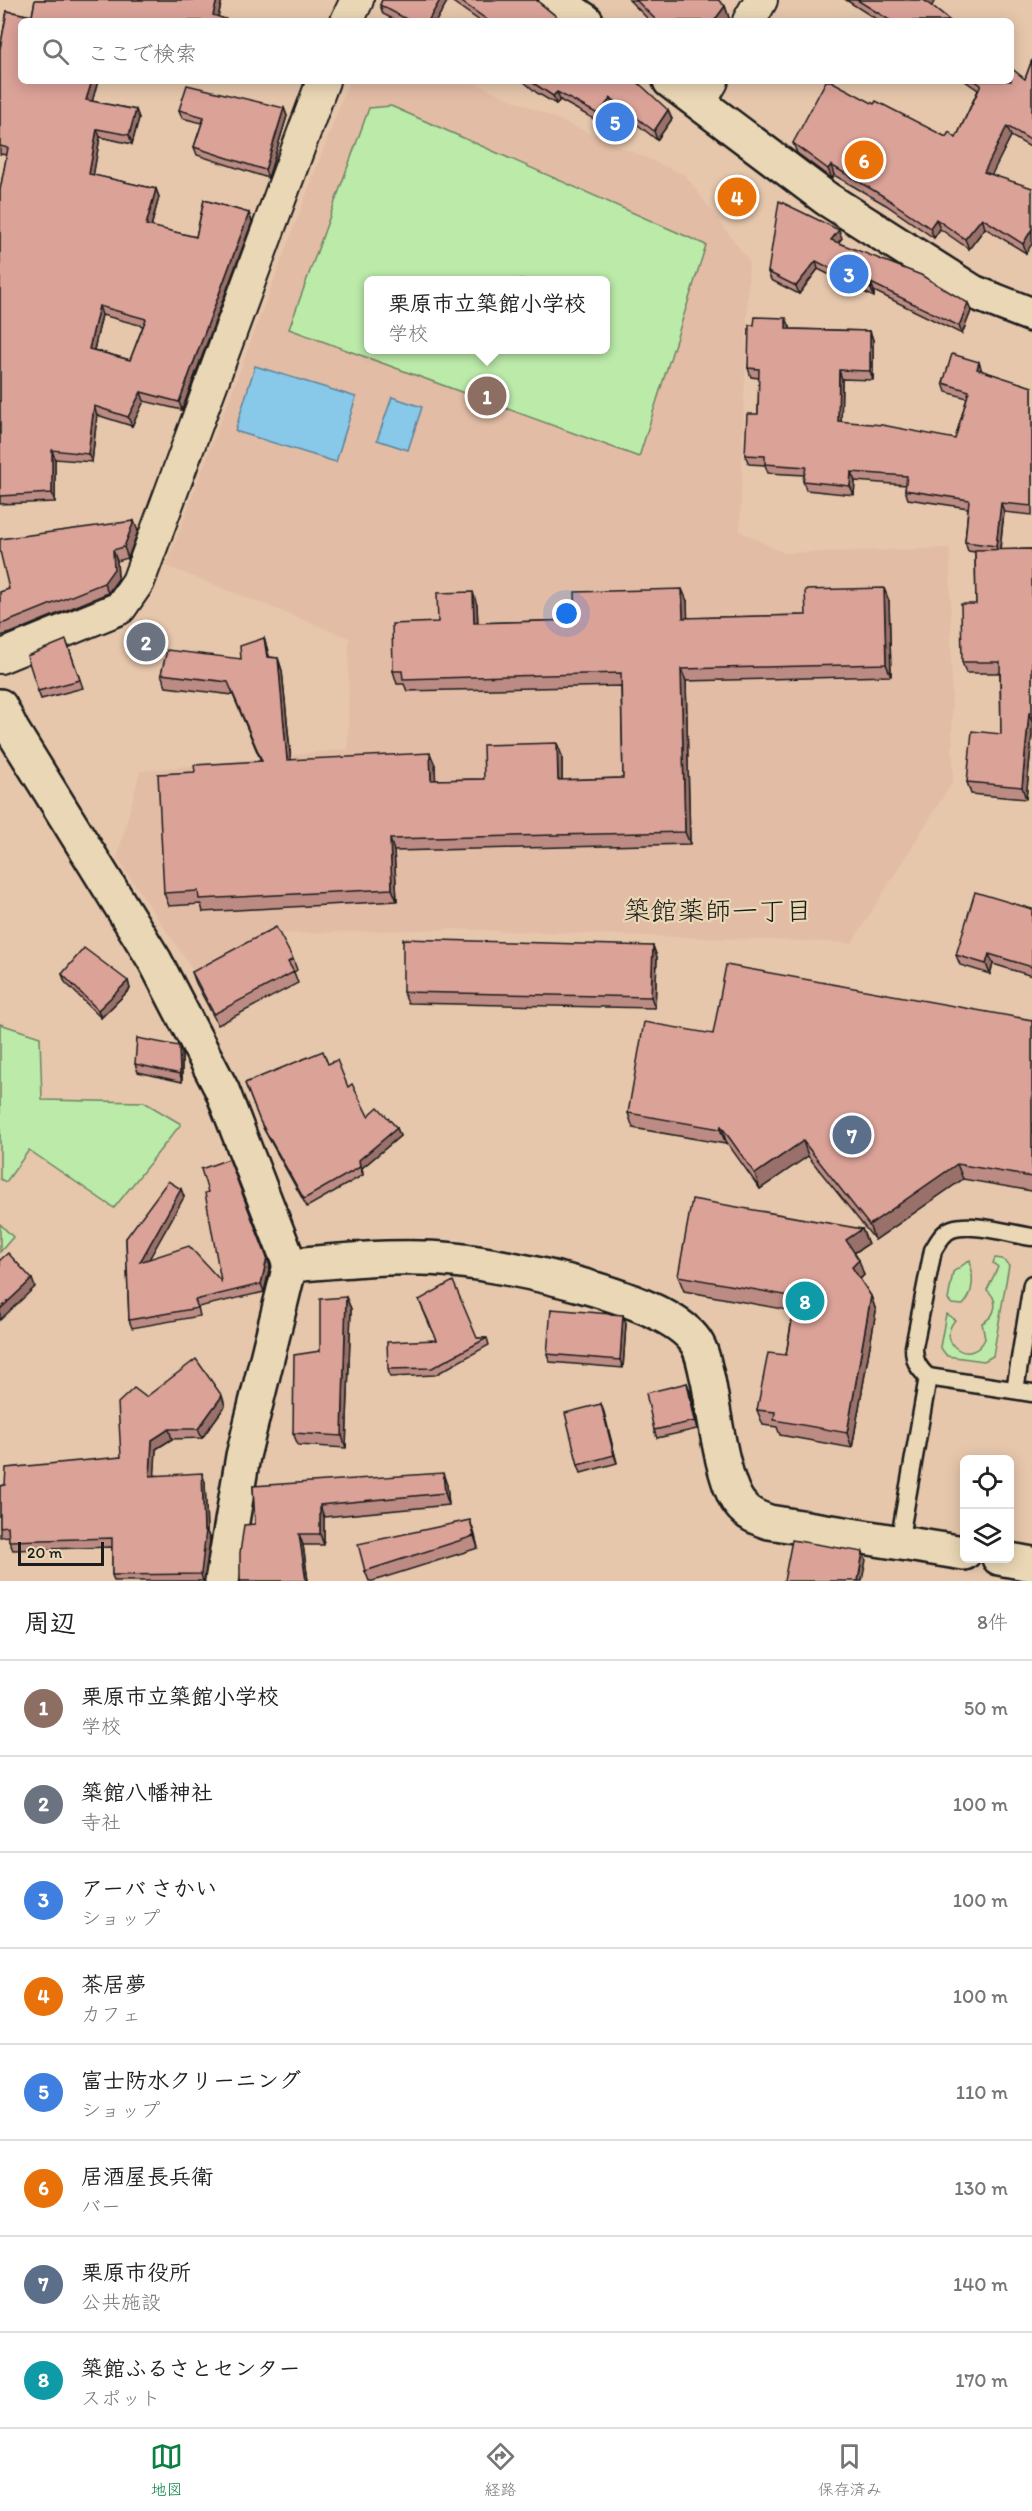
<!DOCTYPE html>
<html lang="ja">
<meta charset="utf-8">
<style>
:root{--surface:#fff;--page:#f6f6f6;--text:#222;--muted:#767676;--line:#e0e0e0;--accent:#0b8043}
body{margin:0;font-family:Itim,"Klee One",sans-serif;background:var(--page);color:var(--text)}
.controls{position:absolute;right:18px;bottom:18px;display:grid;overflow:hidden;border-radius:9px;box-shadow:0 3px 15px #0003}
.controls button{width:54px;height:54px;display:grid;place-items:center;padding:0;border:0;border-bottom:2px solid var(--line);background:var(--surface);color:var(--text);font:30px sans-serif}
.scale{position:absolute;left:18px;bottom:15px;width:86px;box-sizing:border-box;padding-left:6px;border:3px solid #1c1c1c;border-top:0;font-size:16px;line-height:21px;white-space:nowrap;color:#1c1c1c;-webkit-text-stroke:4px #ead7b5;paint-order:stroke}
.you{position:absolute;left:567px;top:614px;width:21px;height:21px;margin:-15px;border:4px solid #fff;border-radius:50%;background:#1a73e8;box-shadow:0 0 0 9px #1a73e833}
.badge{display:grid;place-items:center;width:39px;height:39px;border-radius:50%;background:var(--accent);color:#fff;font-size:20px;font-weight:700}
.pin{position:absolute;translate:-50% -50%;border:3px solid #fff;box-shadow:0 2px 6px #0006}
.popup{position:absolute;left:364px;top:276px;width:246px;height:78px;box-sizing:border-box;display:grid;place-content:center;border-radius:9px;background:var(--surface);filter:drop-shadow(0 2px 4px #0005);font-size:20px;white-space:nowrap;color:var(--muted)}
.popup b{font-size:22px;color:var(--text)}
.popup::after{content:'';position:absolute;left:50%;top:100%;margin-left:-12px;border:12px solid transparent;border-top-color:var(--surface)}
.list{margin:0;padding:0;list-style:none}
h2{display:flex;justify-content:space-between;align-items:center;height:78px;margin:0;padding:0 24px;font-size:26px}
h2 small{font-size:20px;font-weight:400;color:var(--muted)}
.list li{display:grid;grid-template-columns:39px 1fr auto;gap:18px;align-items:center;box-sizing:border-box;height:96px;padding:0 24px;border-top:2px solid var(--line)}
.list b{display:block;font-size:22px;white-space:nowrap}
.list p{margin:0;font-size:20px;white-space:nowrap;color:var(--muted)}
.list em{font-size:20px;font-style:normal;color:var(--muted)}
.icon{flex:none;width:33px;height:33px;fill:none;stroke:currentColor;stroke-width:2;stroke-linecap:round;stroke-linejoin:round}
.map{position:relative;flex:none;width:1032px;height:1581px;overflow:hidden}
.search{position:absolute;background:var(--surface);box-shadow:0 3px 15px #0003;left:18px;right:18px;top:18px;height:66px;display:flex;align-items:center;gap:15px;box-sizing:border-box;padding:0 21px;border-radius:9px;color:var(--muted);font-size:22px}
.sheet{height:846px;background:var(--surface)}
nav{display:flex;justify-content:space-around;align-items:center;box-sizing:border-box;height:84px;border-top:2px solid var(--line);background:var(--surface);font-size:16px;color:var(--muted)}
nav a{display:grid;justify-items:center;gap:3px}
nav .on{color:var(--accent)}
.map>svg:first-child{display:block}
.built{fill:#e3bca6;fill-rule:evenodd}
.green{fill:#bbeaa9;stroke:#6c8362;stroke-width:1.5;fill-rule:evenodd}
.water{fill:#88c8e9;stroke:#5d8397;stroke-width:1.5}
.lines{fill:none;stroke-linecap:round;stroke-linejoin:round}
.lane-casing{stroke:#1c1c1c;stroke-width:21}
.street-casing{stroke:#1c1c1c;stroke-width:36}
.secondary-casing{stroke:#1c1c1c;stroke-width:38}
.lane{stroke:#ead7b5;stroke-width:16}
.street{stroke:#ead7b5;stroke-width:32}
.secondary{stroke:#ead7b5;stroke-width:33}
.wall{fill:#bc8b83;stroke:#1c1c1c;stroke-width:1.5;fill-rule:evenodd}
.shaded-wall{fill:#99716a;stroke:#1c1c1c;stroke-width:1.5}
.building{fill:#dba298;stroke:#1c1c1c;stroke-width:1.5;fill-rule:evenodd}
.labels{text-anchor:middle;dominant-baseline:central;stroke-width:4.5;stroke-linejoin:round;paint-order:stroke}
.neighbourhood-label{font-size:27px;fill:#1c1c1c;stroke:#ead7b5}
</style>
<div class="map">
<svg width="1032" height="1581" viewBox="0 0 1032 1581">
<rect width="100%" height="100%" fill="#e6c7ac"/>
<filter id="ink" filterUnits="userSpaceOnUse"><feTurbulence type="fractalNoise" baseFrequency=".0167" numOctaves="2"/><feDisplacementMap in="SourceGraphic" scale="12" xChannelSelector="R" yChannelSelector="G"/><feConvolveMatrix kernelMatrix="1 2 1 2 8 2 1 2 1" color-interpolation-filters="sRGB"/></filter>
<g filter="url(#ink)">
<path class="built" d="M349 81H470L685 175 749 261 740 531 784 553 950 548 953 781 852 943 452 929 277 934 196 975 117 858 140 771 348 749 349 638 166 566ZM368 280H606V350H368Z"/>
<g class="green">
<path d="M391 106 706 245 639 457 289 329 369 108ZM606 280V350H368V280Z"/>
<path d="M0 1024 40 1037 42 1100 144 1102 181 1124 114 1208 29 1150 6 1182 0 1179Z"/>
<path d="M0 1224 13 1237 0 1252Z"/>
<path d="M995 1258 1002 1259 1009 1265 993 1356 984 1361 947 1356 940 1347 946 1314 955 1320C935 1343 971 1368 985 1339L982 1323C997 1316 999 1300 987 1290L998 1267 993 1263Z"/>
<path d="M970 1260C973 1275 975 1293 963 1305L952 1304 948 1300 953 1272Z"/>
</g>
<g class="water">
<path d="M255 366 356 397 336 462 235 431Z"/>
<path d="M392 397 422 407 408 450 377 440Z"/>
</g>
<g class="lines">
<defs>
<g id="lane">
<path d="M928 1377C918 1368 914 1361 914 1347L933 1250C938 1242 943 1232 952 1229 972 1222 1011 1234 1032 1237"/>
<path d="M1015 1390 1032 1284"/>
<path d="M899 1543 928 1377 1032 1393"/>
</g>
<g id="street">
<path d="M347 21 357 0"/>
<path d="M749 21 761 0"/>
<path d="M700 102 712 81"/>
<path d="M0 657 120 608 138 582 323 81"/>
</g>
<g id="secondary">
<path d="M556 0 586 21"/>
<path d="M670 81 827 199 973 292 1032 315"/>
<path d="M0 706 12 730 155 961 222 1090 290 1265C344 1261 400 1254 454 1260 510 1266 657 1295 693 1338 703 1350 704 1365 708 1380 714 1410 722 1480 739 1503 747 1514 757 1518 769 1522L964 1553"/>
<path d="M999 1558 1032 1564"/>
<path d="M222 1581 243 1456 290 1265"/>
</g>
</defs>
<use href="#lane" class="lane-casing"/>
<use href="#street" class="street-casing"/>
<use href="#secondary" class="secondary-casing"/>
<use href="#lane" class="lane"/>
<use href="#street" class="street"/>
<use href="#secondary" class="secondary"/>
</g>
<g class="wall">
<path d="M35 0H222L218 17 231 21H21V81H98L92 101 136 110 139 118 132 144 100 137 93 175 156 189 159 197 151 227 196 237 204 200 249 213 252 222 182 410 144 401 132 426 97 415 92 462 55 459V502L0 504V190L7 155 0 154V49L7 11 32 16ZM102 315 143 326 130 360 94 350Z"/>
<path d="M382 0H448L436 21H397L383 14 380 5Z"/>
<path d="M450 0H536L562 21H480Z"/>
<path d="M629 0H718L725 6 729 18 726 21H650Z"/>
<path d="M846 0H933L934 2 931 6 950 21H879Z"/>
<path d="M1032 60V148L1011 136 991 175 1032 188 1026 253 985 228 969 249 940 229 934 238 886 205 834 175 832 179 797 153 793 143 874 104 946 137 956 138 978 90 965 81H1011L1025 79Z"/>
<path d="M523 81H636L672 119 657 140 614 106 601 123 560 100 556 104 537 93Z"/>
<path d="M284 108 287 116 268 178 197 155 194 147 202 123 182 118 179 110Z"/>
<path d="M842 238 838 243 971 311 962 334 874 291V297L818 269 799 294 771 280 768 272Z"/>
<path d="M754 325 790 327V329L870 331 873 340V380L842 379 841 422 955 439 967 398 946 392 943 383 982 371 1032 387V515L1004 512 1000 550 1032 549V735L1026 799 971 794 967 782 1001 734 1000 673H966L962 662 976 604 975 552 968 551 965 542 968 508 908 499 905 490 906 485 855 481 854 495 806 490 803 481 804 475 768 473 765 465 749 464 745 455 758 414 759 378 751 377 748 368Z"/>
<path d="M138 531 128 558 117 561 118 579 108 593 11 633 0 636V592L9 589Z"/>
<path d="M687 601V618L806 615 889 601 891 676 686 681 690 844 394 851 397 901 203 912 201 904 169 906 164 893 195 772 261 761 233 695 166 687 161 674 241 659 264 638 269 657 278 658 282 671 291 760 435 765V780L484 779 562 756V780L623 778 621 686 407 691 404 684H397L393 671 438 622 477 605 478 623 576 620Z"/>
<path d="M66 640 83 688 41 699 38 691Z"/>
<path d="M1032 909V976L993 964 990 974 960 965 956 955Z"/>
<path d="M653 946 657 957 655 1008 408 1003 403 992Z"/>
<path d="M293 959 297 970 294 972 298 983 218 1025 196 983 192 972Z"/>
<path d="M62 974 128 981 130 989 101 1018 65 982Z"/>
<path d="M1032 1020V1191L963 1179 875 1240 808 1156 760 1189 726 1141V1144L633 1128 628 1113 713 1034Z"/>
<path d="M182 1054V1082L138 1072 135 1064Z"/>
<path d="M328 1064 348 1087 368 1116 397 1128 400 1136 362 1168 363 1175 307 1207 263 1128 245 1083Z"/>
<path d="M181 1189 184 1197 149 1259 221 1281 270 1266 264 1292 198 1307 200 1316 132 1328 129 1320 126 1238Z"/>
<path d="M862 1229 868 1244 854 1253 864 1275 860 1279 871 1296 876 1311 852 1448 780 1435 777 1427 763 1425 757 1410 786 1355 793 1311 684 1291 678 1276Z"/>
<path d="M346 1297 351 1309 346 1448 298 1445 293 1433 320 1351Z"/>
<path d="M419 1300 477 1338H487L489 1345 435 1375 390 1377 388 1369 436 1340Z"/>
<path d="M623 1315 626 1323 623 1368 550 1362 547 1354Z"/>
<path d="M687 1383 690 1391 697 1429 657 1438 654 1430Z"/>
<path d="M222 1396 225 1406 202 1438 172 1439 156 1449 154 1475 205 1482 207 1532 210 1540 204 1581H114L112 1575V1547L13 1550 9 1541V1536L0 1537V1486L121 1457 146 1397Z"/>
<path d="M601 1404 617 1463 581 1473 578 1465Z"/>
<path d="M447 1485 449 1505 324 1517V1545H303L308 1581H240L255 1524 253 1486Z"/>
<path d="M474 1532 478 1548 373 1581H369L365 1571Z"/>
</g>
<g class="shaded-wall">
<path d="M217 0H222L217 21 213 15Z"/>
<path d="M440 0H448L436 21H428Z"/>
<path d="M926 0H933L934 2 929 11 925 1Z"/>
<path d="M725 6 729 18 726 21H714Z"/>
<path d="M92 81H98L90 109 86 100Z"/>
<path d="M557 92 560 100 556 104 553 96Z"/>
<path d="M611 98 614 106 601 123 598 114Z"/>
<path d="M284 108 287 116 268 178 265 170Z"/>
<path d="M136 110 139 118 132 144 129 135Z"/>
<path d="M668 110 672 119 657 140 654 131Z"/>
<path d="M1007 126 1011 136 988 182 984 172Z"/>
<path d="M97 129 100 137 92 183 89 174Z"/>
<path d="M831 165 834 175 832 179 828 169Z"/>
<path d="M156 189 159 197 149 234 146 225Z"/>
<path d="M249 213 252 222 182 410 179 402Z"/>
<path d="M982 218 985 228 969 249 965 239Z"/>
<path d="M936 219 940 229 934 238 930 228Z"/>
<path d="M1032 229V244L1026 253 1023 244Z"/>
<path d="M839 230 842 238 834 248 831 240Z"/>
<path d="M816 261 818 269 799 294 796 286Z"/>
<path d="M871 283 874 291V297L871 289Z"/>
<path d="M968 303 971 311 962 334 959 326Z"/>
<path d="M99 306 102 315 92 358 89 349Z"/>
<path d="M786 318 790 327 789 338 786 329Z"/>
<path d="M870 331 873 340V380L870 371Z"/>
<path d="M979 362 982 371 977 369Z"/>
<path d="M839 370 842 379 841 430 838 421Z"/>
<path d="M141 392 144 401 132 426 128 417Z"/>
<path d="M94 406 97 415 92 462 88 454Z"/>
<path d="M52 450 55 459V502L52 493Z"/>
<path d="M851 472 855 481 854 495 850 486Z"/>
<path d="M1001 503 1004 512 999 555 996 546Z"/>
<path d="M134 521 138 531 128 558 124 547Z"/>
<path d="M113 550 117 561 118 579 108 593 104 583Z"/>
<path d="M884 588 889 601 891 676 886 664Z"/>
<path d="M682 589 687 601 688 630 683 618Z"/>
<path d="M473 592 477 605 478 635 474 623Z"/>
<path d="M264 638 268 651 272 670 267 657Z"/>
<path d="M278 658 282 671 292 773 287 760Z"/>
<path d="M681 669 686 681 690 844 685 832Z"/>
<path d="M1029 713 1032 722V735L1026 799 1022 787Z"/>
<path d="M557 743 562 756V792L558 780Z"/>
<path d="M430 753 435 765 436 793 431 780Z"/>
<path d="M390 839 394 851 397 901 392 889Z"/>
<path d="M653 946 657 957 655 1008 651 997Z"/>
<path d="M989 954 993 964 990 974 986 964Z"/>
<path d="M128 981 130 989 101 1018 98 1010Z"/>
<path d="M179 1046 182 1054V1082L180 1074Z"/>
<path d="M721 1126 726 1141V1144L720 1129Z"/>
<path d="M397 1128 400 1136 362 1168 363 1175 360 1167 359 1160Z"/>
<path d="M803 1141 808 1156 760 1189 755 1174Z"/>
<path d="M957 1164 963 1179 875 1240 869 1225Z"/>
<path d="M181 1189 184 1197 143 1270 140 1262Z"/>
<path d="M862 1229 868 1244 851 1255 846 1240Z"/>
<path d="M267 1258 270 1266 264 1292 261 1284Z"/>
<path d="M859 1260 864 1275 857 1282 852 1267Z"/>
<path d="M32 1279 35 1287 0 1320V1309Z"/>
<path d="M871 1296 876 1311 852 1448 847 1433Z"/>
<path d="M346 1297 351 1309 346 1448 342 1436Z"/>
<path d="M623 1315 626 1323 623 1368 620 1360Z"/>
<path d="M687 1383 690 1391 697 1429 695 1421Z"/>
<path d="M222 1396 225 1406 202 1438 198 1429Z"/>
<path d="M601 1404 604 1412 617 1463 614 1455Z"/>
<path d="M169 1429 172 1439 156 1449 154 1485 150 1476 152 1440Z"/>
<path d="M202 1473 205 1482 207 1532 210 1540 204 1581H203L201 1574 204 1531Z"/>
<path d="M443 1473 447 1485 449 1505 445 1493Z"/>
<path d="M320 1505 324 1517V1545L320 1534Z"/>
<path d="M470 1520 474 1532 478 1548 474 1536Z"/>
<path d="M299 1534 303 1545 308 1581H306Z"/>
<path d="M863 1552 866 1560 862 1581H858Z"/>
</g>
<g class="building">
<path d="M35 0H217L213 15 231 21H21V81H92L86 100 136 110 129 135 97 129 89 174 156 189 146 225 196 237 204 200 249 213 179 402 141 392 128 417 94 406 88 454 52 450V493L0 496V190L8 148 0 146V49L7 11 32 16ZM99 306 146 319 130 360 89 349Z"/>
<path d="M382 0H440L428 21H410L380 5Z"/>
<path d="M459 0H536L562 21H489Z"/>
<path d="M636 0H718L725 6 714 21H657Z"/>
<path d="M857 0H926L925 1 950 21H891Z"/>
<path d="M1032 60V141L1007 126 984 172 1032 188V229L1023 244 982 218 965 239 936 219 930 228 883 196 831 165 828 169 793 143 826 81H831L874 104 876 101 946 137 949 132 956 138 981 85 975 81H1011V68L1025 79Z"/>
<path d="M530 81H636L643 87 668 110 654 131 611 98 598 114 557 92 553 96Z"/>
<path d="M187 85 284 108 265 170 194 147 204 117 179 110Z"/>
<path d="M779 201 839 230 831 240 921 275 968 303 959 326 871 283V289L816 261 796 286 768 272Z"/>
<path d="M755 317 786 318V329L870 331V371L839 370 838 421 882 425 955 439 969 391 943 383 952 354 979 362 977 369 1032 387V506L1001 503 996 546 965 542 969 500 905 490 907 476 851 472 850 486 803 481 806 467 765 464V456L745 455 747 414H758L759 369 748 368 749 325H754Z"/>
<path d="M134 521 124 547 113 550 114 569 104 583 7 622 0 624V592L9 589 0 551V539Z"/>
<path d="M1032 549V713H1029L1022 787 967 782 972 731 1001 734 1000 662H962L961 604H976L975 550Z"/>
<path d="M884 588 886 664 681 669 685 832 390 839 392 889 199 899 198 891 164 893 158 774 195 772 194 765 262 761 228 682 161 674 167 650 241 659 240 646 264 638 267 657 278 658 287 760 430 753 431 780 484 779 483 745 557 743 558 780 623 778 621 673 403 679 402 671H393L392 624 438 622 437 593 473 592 474 623 576 620 575 592 682 589 683 618 806 615 805 590Z"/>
<path d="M66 640 80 680 38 691 27 656Z"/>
<path d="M975 892 1032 909V967L989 954 986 964 956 955Z"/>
<path d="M276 927 293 959 288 962 294 972 214 1014 192 972Z"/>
<path d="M403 939 653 946 651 997 403 992Z"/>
<path d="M84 948 128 981 98 1010 62 974Z"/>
<path d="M726 965 1032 1020V1177L957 1164 869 1225 803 1141 755 1174 721 1126 720 1129 628 1113 644 1022 713 1034Z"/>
<path d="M137 1038 179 1046 180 1074 135 1064Z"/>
<path d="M323 1051 328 1064 337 1060 348 1087 352 1084 368 1116 378 1107 397 1128 359 1160 360 1167 304 1199 260 1121 245 1083Z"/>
<path d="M229 1159 267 1258 261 1284 195 1300 198 1308 129 1320 126 1238 168 1181 181 1189 140 1262 189 1246 221 1281 205 1193 208 1192 201 1169Z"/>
<path d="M692 1199 862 1229 846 1240 859 1260 852 1267 871 1296 847 1433 774 1420 775 1412 757 1410 768 1353 786 1355 796 1297 678 1276Z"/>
<path d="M8 1253 32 1279 0 1309V1260Z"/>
<path d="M453 1281 477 1338H487L432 1368 388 1369 387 1342 437 1340 419 1300Z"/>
<path d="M346 1297 342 1436 293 1433 294 1355 320 1351V1299Z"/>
<path d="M551 1309 623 1315 620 1360 547 1354Z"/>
<path d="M196 1359 222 1396 198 1429H169L152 1440 150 1476 202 1473 204 1531 206 1530 201 1574 112 1575V1538L9 1541 8 1526 0 1527V1486L5 1485 6 1468 121 1457 118 1403 134 1388 146 1397Z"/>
<path d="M687 1383 695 1421 654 1430 646 1393Z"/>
<path d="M601 1404 614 1455 578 1465 565 1413Z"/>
<path d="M443 1473 445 1493 320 1505V1534H299L306 1581H240V1553L244 1525 255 1524 253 1486Z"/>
<path d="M470 1520 474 1536 365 1571 358 1544Z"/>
<path d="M792 1540 863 1552 858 1581H784Z"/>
</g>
</g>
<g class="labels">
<g class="neighbourhood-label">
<text x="718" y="910">築館薬師一丁目</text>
</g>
</g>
</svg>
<div class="controls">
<button><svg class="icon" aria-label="locate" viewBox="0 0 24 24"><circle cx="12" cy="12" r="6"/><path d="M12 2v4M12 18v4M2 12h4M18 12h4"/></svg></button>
<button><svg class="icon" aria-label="layers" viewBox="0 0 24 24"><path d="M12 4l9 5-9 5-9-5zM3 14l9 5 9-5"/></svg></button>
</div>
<div class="scale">20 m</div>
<div class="you"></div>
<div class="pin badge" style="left:487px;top:396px;background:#8d6e63">1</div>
<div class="popup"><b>栗原市立築館小学校</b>学校</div>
<div class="pin badge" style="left:146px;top:642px;background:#6b7280">2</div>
<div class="pin badge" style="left:849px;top:274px;background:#3f7fe0">3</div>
<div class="pin badge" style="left:737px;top:197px;background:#e8710a">4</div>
<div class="pin badge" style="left:615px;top:122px;background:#3f7fe0">5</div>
<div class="pin badge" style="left:864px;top:160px;background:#e8710a">6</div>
<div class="pin badge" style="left:852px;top:1135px;background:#5c6f8a">7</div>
<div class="pin badge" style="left:805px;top:1301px;background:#0f9aa8">8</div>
<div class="search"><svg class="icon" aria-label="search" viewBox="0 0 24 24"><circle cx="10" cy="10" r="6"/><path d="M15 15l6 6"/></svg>ここで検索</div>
</div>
<section class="sheet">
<h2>周辺<small>8件</small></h2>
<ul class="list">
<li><span class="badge" style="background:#8d6e63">1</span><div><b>栗原市立築館小学校</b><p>学校</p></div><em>50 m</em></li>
<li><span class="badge" style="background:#6b7280">2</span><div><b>築館八幡神社</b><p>寺社</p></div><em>100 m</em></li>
<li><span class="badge" style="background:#3f7fe0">3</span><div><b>アーバ さかい</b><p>ショップ</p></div><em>100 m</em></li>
<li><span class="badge" style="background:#e8710a">4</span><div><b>茶居夢</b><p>カフェ</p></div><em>100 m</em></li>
<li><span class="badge" style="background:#3f7fe0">5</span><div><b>富士防水クリーニング</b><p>ショップ</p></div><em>110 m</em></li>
<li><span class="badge" style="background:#e8710a">6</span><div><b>居酒屋長兵衛</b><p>バー</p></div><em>130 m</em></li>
<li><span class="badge" style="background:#5c6f8a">7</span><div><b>栗原市役所</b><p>公共施設</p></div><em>140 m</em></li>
<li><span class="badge" style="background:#0f9aa8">8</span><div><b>築館ふるさとセンター</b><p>スポット</p></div><em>170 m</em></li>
</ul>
</section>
<nav>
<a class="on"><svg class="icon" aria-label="map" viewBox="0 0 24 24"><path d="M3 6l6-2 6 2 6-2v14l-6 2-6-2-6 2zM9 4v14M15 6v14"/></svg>地図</a>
<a><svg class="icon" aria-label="directions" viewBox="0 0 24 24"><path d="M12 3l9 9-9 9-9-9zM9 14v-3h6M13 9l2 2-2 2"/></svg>経路</a>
<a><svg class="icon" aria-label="saved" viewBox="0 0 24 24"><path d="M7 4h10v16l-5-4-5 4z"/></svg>保存済み</a>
</nav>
